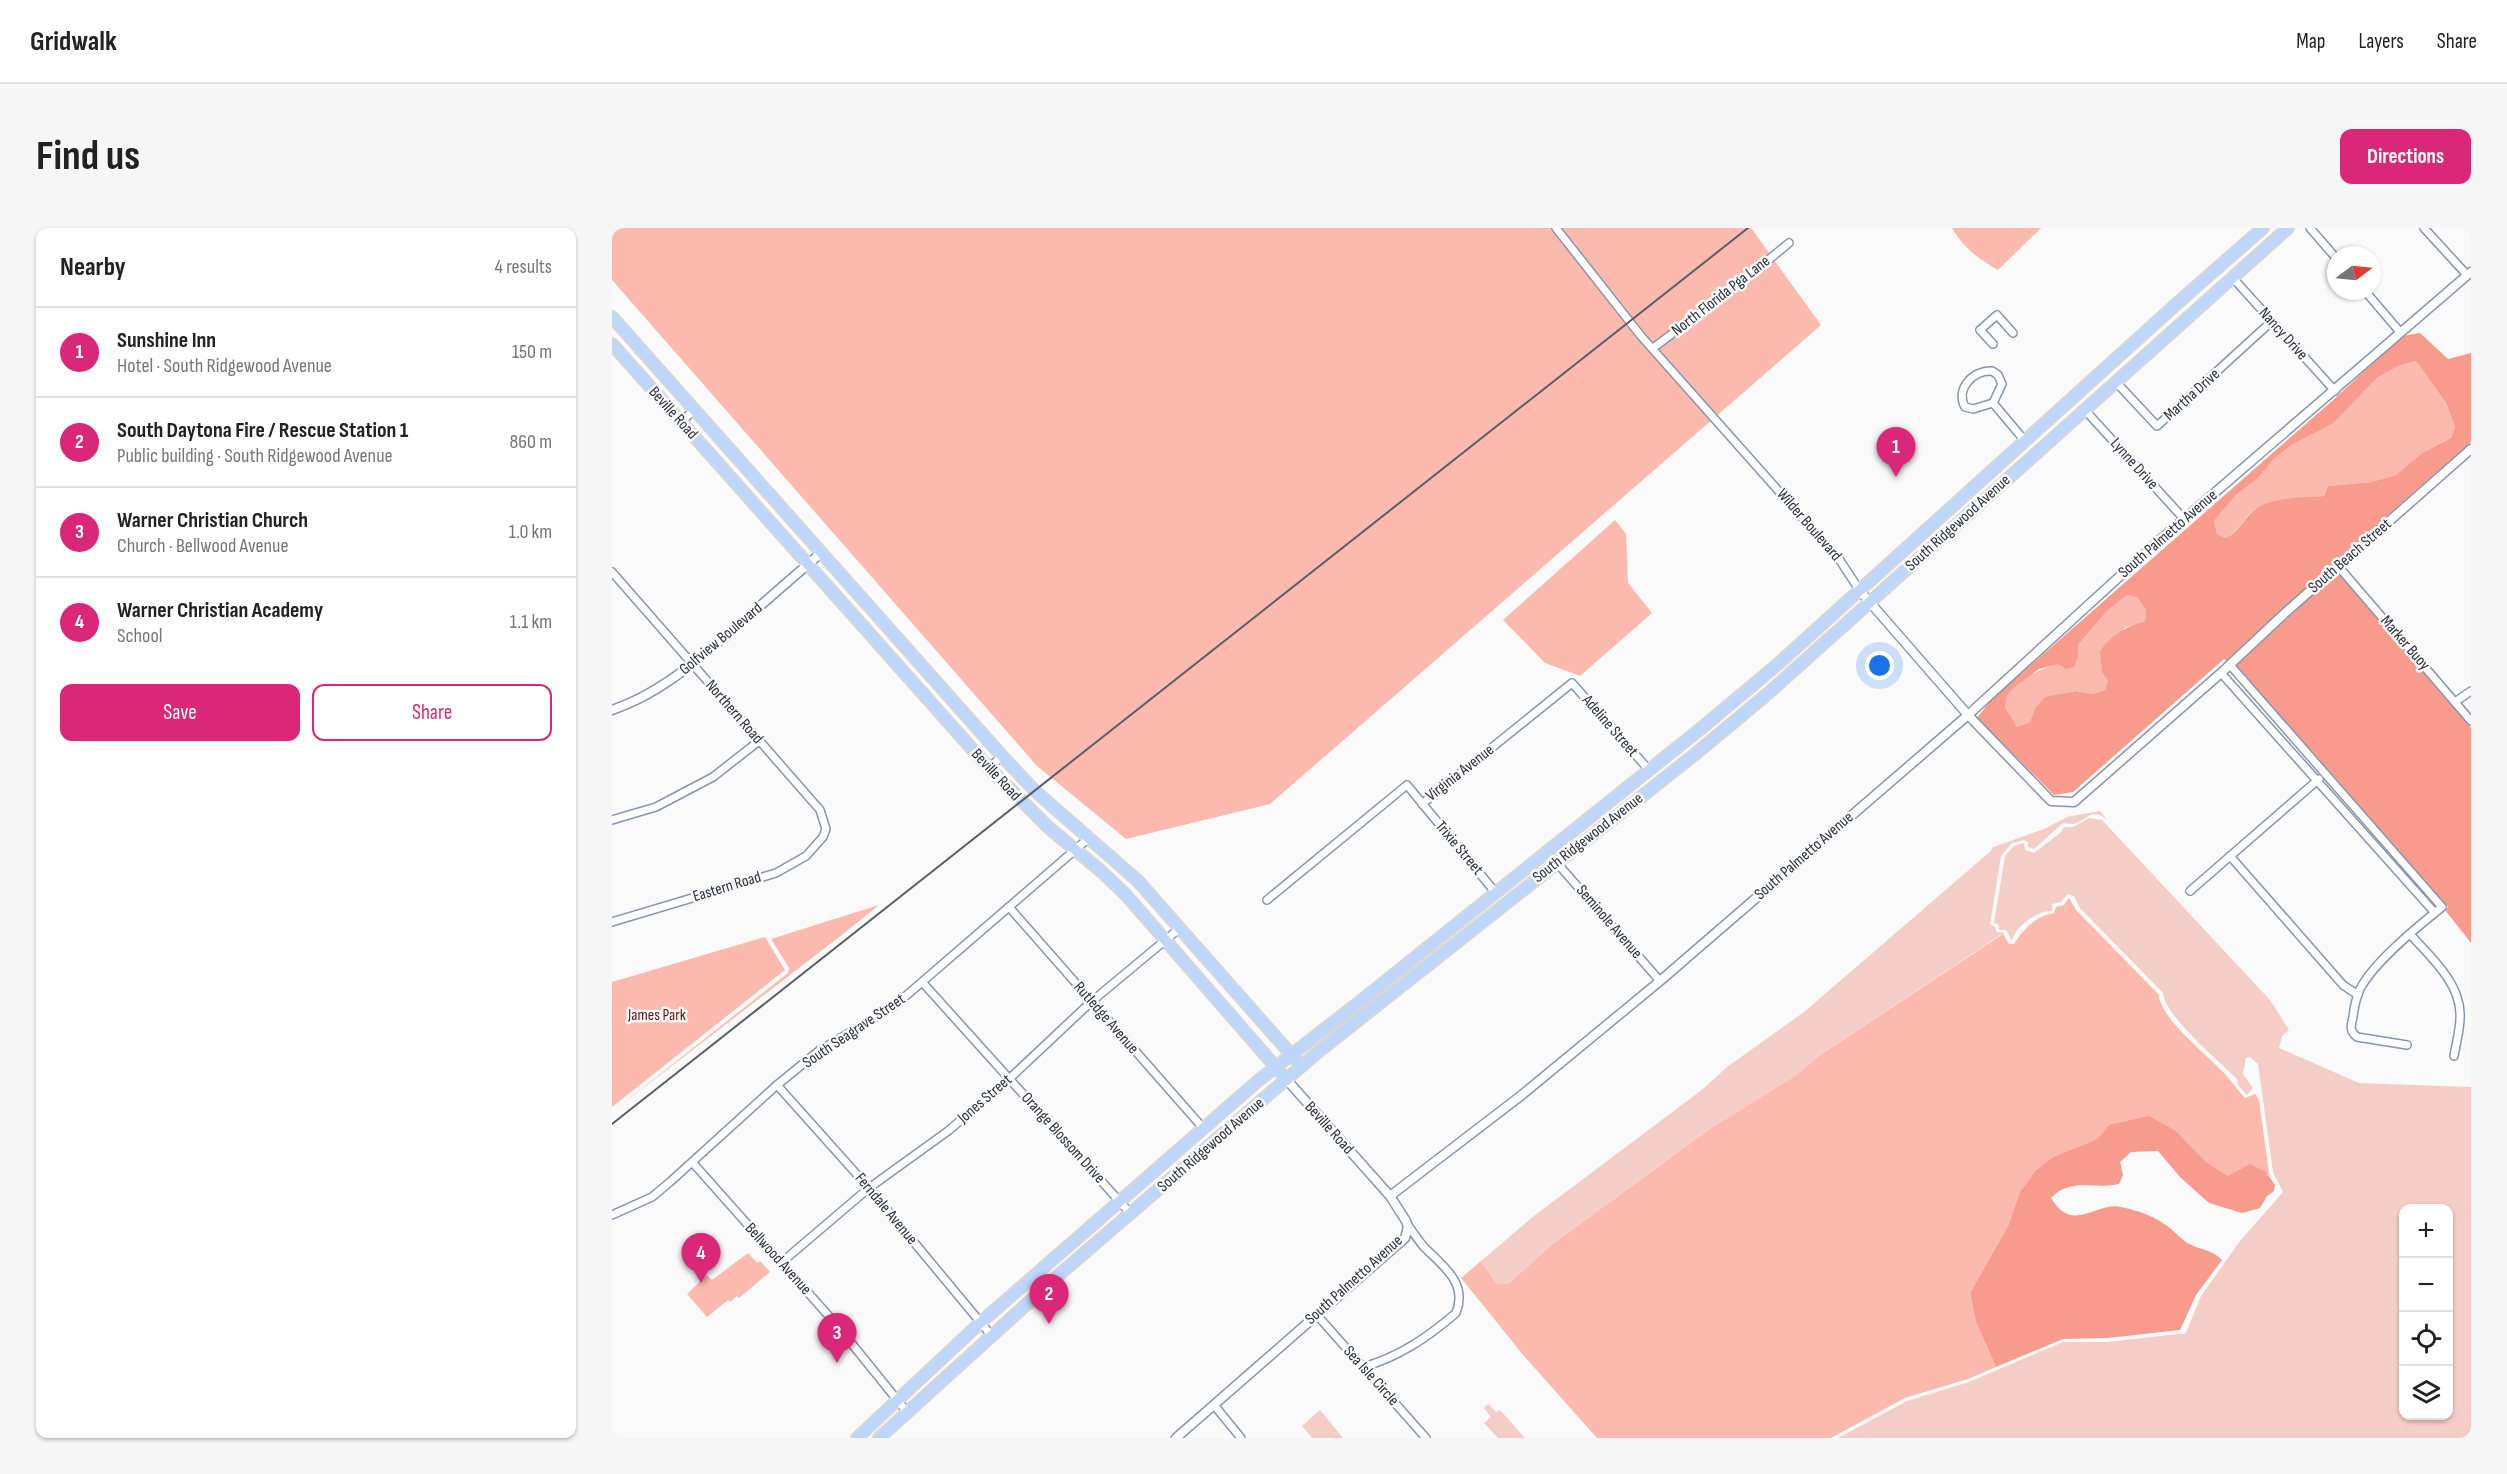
<!DOCTYPE html>
<meta charset="utf-8">
<style>
:root{--surface:#fff;--page:#f6f6f6;--text:#222;--muted:#767676;--line:#e0e0e0;--accent:#db2777}
body{margin:0;font-family:"Sofia Sans Condensed",sans-serif;background:var(--page);color:var(--text)}
.controls{position:absolute;right:18px;bottom:18px;display:grid;overflow:hidden;border-radius:12px;box-shadow:0 2px 4px #0004}
.controls button{width:54px;height:54px;display:grid;place-items:center;padding:0;border:0;border-bottom:2px solid var(--line);background:var(--surface);color:var(--text);font:30px sans-serif}
.compass{position:absolute;left:1715px;top:18px;width:54px;height:54px;border-radius:50%;background:var(--surface);box-shadow:0 2px 4px #0004;rotate:74deg}
.you{position:absolute;left:1268px;top:438px;width:21px;height:21px;margin:-15px;border:4px solid #fff;border-radius:50%;background:#1a73e8;box-shadow:0 0 0 9px #1a73e833}
.badge{display:grid;place-items:center;width:39px;height:39px;border-radius:50%;background:var(--accent);color:#fff;font-size:20px;font-weight:700}
.pin{position:absolute;translate:-50% -50px;filter:drop-shadow(0 2px 3px #0008)}
.pin::after{content:'';position:absolute;top:32px;width:21px;height:18px;background:inherit;clip-path:polygon(0 0,100% 0,50% 100%)}
.list{margin:0;padding:0;list-style:none}
h2{display:flex;justify-content:space-between;align-items:center;height:78px;margin:0;padding:0 24px;font-size:26px}
h2 small{font-size:20px;font-weight:400;color:var(--muted)}
.list li{display:grid;grid-template-columns:39px 1fr auto;gap:18px;align-items:center;box-sizing:border-box;height:90px;padding:0 24px;border-top:2px solid var(--line)}
.list b{display:block;font-size:22px;white-space:nowrap}
.list p{margin:0;font-size:20px;white-space:nowrap;color:var(--muted)}
.list em{font-size:20px;font-style:normal;color:var(--muted)}
.actions{display:flex;gap:12px;padding:18px 24px}
.actions a{flex:1;padding:14px 0;border:2px solid var(--accent);border-radius:12px;text-align:center;font-size:21px;color:var(--accent)}
.actions .main{background:var(--accent);color:#fff}
.icon{flex:none;width:33px;height:33px;fill:none;stroke:currentColor;stroke-width:2;stroke-linecap:round;stroke-linejoin:round}
.map{position:relative;flex:none;width:1859px;height:1210px;overflow:hidden;border-radius:12px}
header{display:flex;align-items:center;gap:36px;box-sizing:border-box;height:84px;padding:0 30px;background:var(--surface);border-bottom:2px solid var(--line)}
header strong{font-size:28px}
nav{display:flex;gap:33px;margin-inline-start:auto;font-size:21px}
.intro{display:flex;align-items:center;justify-content:space-between;box-sizing:border-box;height:144px;padding:0 36px}
h1{margin:0;font-size:42px}
.button{padding:15px 27px;border-radius:12px;background:var(--accent);color:#fff;font-size:21px;font-weight:700}
main{display:flex;gap:36px;padding:0 36px}
aside{flex:1;background:var(--surface);border-radius:12px;box-shadow:0 2px 4px #0004}
.map>svg:first-child{display:block}
.green{fill:#fcbaaf}
.forest{fill:#f89b8d;fill-rule:evenodd}
.water{fill:#f4cdc6;fill-rule:evenodd}
.lines{fill:none;stroke-linecap:round;stroke-linejoin:round}
.minor-casing{stroke:#8596af;stroke-width:10}
.tertiary-casing{stroke:#8596af;stroke-width:11}
.primary-casing{stroke:#d4d6d8;stroke-width:14}
.minor{stroke:#fff;stroke-width:7}
.tertiary{stroke:#fff;stroke-width:8}
.primary{stroke:#bed6fb;stroke-width:10}
.rail{stroke:#5a5f67;stroke-width:2}
.labels{text-anchor:middle;dominant-baseline:central;stroke-width:5;stroke-linejoin:round;paint-order:stroke}
.street-label{font-size:16px;fill:#29303b;stroke:#fafafa}
.park-label{font-size:16px;fill:#63120b;stroke:#fafafa}
</style>
<header>
<strong>Gridwalk</strong>
<nav><a>Map</a><a>Layers</a><a>Share</a></nav>
</header>
<div class="intro"><h1>Find us</h1><a class="button">Directions</a></div>
<main>
<aside>
<h2>Nearby<small>4 results</small></h2>
<ul class="list">
<li><span class="badge">1</span><div><b>Sunshine Inn</b><p>Hotel · South Ridgewood Avenue</p></div><em>150 m</em></li>
<li><span class="badge">2</span><div><b>South Daytona Fire / Rescue Station 1</b><p>Public building · South Ridgewood Avenue</p></div><em>860 m</em></li>
<li><span class="badge">3</span><div><b>Warner Christian Church</b><p>Church · Bellwood Avenue</p></div><em>1.0 km</em></li>
<li><span class="badge">4</span><div><b>Warner Christian Academy</b><p>School</p></div><em>1.1 km</em></li>
</ul>
<div class="actions"><a class="main">Save</a><a>Share</a></div>
</aside>
<div class="map">
<svg width="1859" height="1210" viewBox="0 0 1859 1210">
<rect width="100%" height="100%" fill="#fafafa"/>
<g class="green">
<path d="M0 0H1139L1209 97 658 576 514 611 425 538 0 52Z"/>
<path d="M1340 0H1429L1386 42C1367 31 1351 20 1340 0Z"/>
<path d="M1804 133 1834 175 1843 199 1839 210 1810 225 1784 247 1759 254 1716 258 1712 268C1693 269 1661 272 1644 281 1633 287 1627 303 1614 310L1605 306 1602 293 1624 267 1645 251 1662 231 1678 218 1721 194 1766 149 1789 137Z"/>
<path d="M1003 292 1014 306 1016 355 1040 385 968 448 933 435 891 392Z"/>
<path d="M1515 367 1525 369 1534 382 1533 393 1512 400 1493 462 1481 466 1464 463 1449 466 1423 480 1418 494 1405 499C1402 494 1394 486 1393 479 1387 451 1448 435 1466 429V417L1495 383Z"/>
<path d="M1457 670 1464 682 1547 767C1548 790 1596 828 1612 845 1620 853 1625 862 1633 870L1643 866 1647 872 1657 945 1660 950 1654 944 1616 948 1594 934 1564 903 1497 897 1487 911 1441 929 1423 943 1408 964 1396 998 1358 1065 1364 1094 1384 1139 1356 1151 1293 1170 1219 1210H985L912 1128 849 1050 869 1033 885 1056H896L939 1017 1099 900 1184 847 1205 829 1391 706 1397 716H1402C1411 701 1424 688 1442 685L1444 679 1452 677Z"/>
<path d="M267 677 231 706 0 884 176 745 177 740 159 711Z"/>
<path d="M153 709 173 742 0 879V754Z"/>
<path d="M136 1025 145 1035 148 1033 158 1044 127 1070 125 1068 118 1074 116 1072 95 1089 75 1066 95 1047 100 1052Z"/>
</g>
<g class="forest">
<path d="M1808 105 1836 131 1859 125V214L1720 336 1615 434 1612 431 1461 564 1442 567 1365 490 1379 472 1720 173 1790 108ZM1804 133 1834 175 1843 199 1839 210 1810 225 1784 247 1759 254 1716 258 1712 268C1694 269 1657 270 1644 281 1632 289 1628 303 1614 310L1605 306 1602 293 1624 267 1645 251 1662 231 1678 218 1721 195 1766 149 1789 137ZM1515 367 1525 369 1534 382 1533 393C1513 399 1501 406 1488 423L1490 444 1496 452 1493 462 1481 466 1464 463 1433 469 1423 480 1418 494 1405 499 1393 480 1394 468 1401 460 1427 441 1446 436 1454 441 1462 439 1466 429V417L1495 383Z"/>
<path d="M1726 344 1859 500V715L1833 682 1836 679 1624 437Z"/>
<path d="M1537 888 1564 903 1594 934 1616 948 1638 936 1654 944 1663 957 1662 963 1655 968 1648 980 1630 985 1597 975 1568 949 1546 923 1519 924 1508 934 1511 947 1507 956C1480 962 1460 949 1439 970 1461 1007 1484 973 1509 979 1523 982 1540 987 1552 996 1561 1001 1568 1011 1577 1016 1589 1022 1601 1022 1610 1032L1584 1067 1568 1102 1496 1110 1451 1111 1384 1139 1364 1094 1358 1065 1396 998 1408 964 1423 943 1441 929 1486 911 1497 897Z"/>
</g>
<g class="water">
<path d="M1488 583 1496 593C1481 577 1473 594 1461 596 1457 596 1454 595 1451 595L1422 621 1416 619V614L1412 612 1400 615 1389 628 1378 696 1383 699 1385 704 1391 705 1393 709 1390 706 1205 829 1184 847 1099 900 939 1017 896 1056H885L869 1033 922 988 1091 861 1115 839 1192 784 1380 622 1379 620 1432 601 1455 589Z"/>
<path d="M1477 590 1490 592 1658 772 1677 802 1670 808 1667 820 1747 855 1859 859V1210H1226L1295 1173 1357 1154 1451 1114H1496L1574 1105 1589 1068 1628 1013 1671 964 1661 944 1646 836 1638 829 1634 830 1631 846 1641 860 1635 867 1626 857 1625 851C1608 834 1552 787 1551 765L1467 679 1462 668 1456 666 1449 674 1440 676V683C1425 682 1403 699 1400 713L1394 702H1387L1386 696 1382 695 1393 628 1402 618 1412 615 1413 622 1422 625 1448 605 1452 599H1461ZM1792 980H1836V1188H1792Z"/>
<path d="M876 1176 884 1184 888 1182 913 1210H886L872 1195 879 1189 872 1180Z"/>
<path d="M708 1182 731 1210H700L690 1198Z"/>
</g>
<g class="lines">
<defs>
<g id="minor">
<path d="M944 0 1029 108 1227 331 1248 363"/>
<path d="M1698 0 1724 30"/>
<path d="M1812 0 1855 47"/>
<path d="M1620 49 1723 163"/>
<path d="M1753 63 1788 104"/>
<path d="M1381 116 1368 102 1385 87 1401 105"/>
<path d="M1041 120 1122 60 1177 15"/>
<path d="M1503 153 1545 198 1659 94"/>
<path d="M1381 175 1361 181 1353 179C1343 161 1361 142 1380 143L1386 147 1390 156 1381 175 1413 213"/>
<path d="M1472 181 1572 291"/>
<path d="M69 194 82 182"/>
<path d="M1726 338 1859 493"/>
<path d="M0 344 208 582 214 601 211 609 194 628 164 645 0 694"/>
<path d="M1618 437 1830 679C1805 699 1762 734 1748 761 1744 770 1742 780 1741 789 1739 797 1737 803 1745 809L1795 817"/>
<path d="M1609 445 1823 685"/>
<path d="M1843 474 1859 463"/>
<path d="M377 540 390 528"/>
<path d="M810 576 960 455 1037 542"/>
<path d="M0 592 44 579 101 549 147 513"/>
<path d="M1618 628 1731 757 1746 767"/>
<path d="M945 635 1048 753"/>
<path d="M1578 663 1707 551"/>
<path d="M655 672 795 557 883 664"/>
<path d="M397 679 591 900"/>
<path d="M1798 706C1818 729 1847 753 1848 785 1849 799 1844 815 1842 828"/>
<path d="M311 755 519 986"/>
<path d="M165 857 257 960 379 1107"/>
<path d="M81 935 223 1095 295 1184"/>
<path d="M0 987 40 969 58 954 165 857 208 822 281 779 478 609"/>
<path d="M170 1034 257 960 336 903 397 851 479 774 568 700"/>
<path d="M704 1086 814 1210"/>
<path d="M751 1139C787 1129 816 1109 844 1085 856 1055 831 1038 812 1019 806 1012 801 1004 795 996"/>
<path d="M602 1177 629 1210"/>
</g>
<g id="tertiary">
<path d="M1248 363 1356 487 1439 573 1462 574 1609 445 1673 385 1859 221"/>
<path d="M0 482C48 466 84 433 122 401 151 375 180 350 209 325"/>
<path d="M778 968 911 866 1048 753 1356 487 1542 317 1859 44"/>
<path d="M564 1210 793 1010 796 999 794 993 778 968 675 852"/>
</g>
<g id="primary">
<path d="M0 89 390 528 423 563 526 653 684 832"/>
<path d="M0 116 377 540 436 599 490 644 514 667 675 852"/>
<path d="M245 1210 368 1095 647 852 745 776 1092 498 1166 436 1570 71 1651 0"/>
<path d="M267 1210 449 1045 706 824 1082 527 1153 468 1676 0"/>
</g>
</defs>
<use href="#minor" class="minor-casing"/>
<use href="#tertiary" class="tertiary-casing"/>
<use href="#primary" class="primary-casing"/>
<use href="#minor" class="minor"/>
<use href="#tertiary" class="tertiary"/>
<use href="#primary" class="primary"/>
<path class="rail" d="M0 896 1136 0"/>
</g>
<g class="labels">
<g class="street-label">
<text transform="translate(1109 68) rotate(-38)">North Florida Pga Lane</text>
<text transform="translate(1671 106) rotate(48)">Nancy Drive</text>
<text transform="translate(1580 167) rotate(-42)">Martha Drive</text>
<text transform="translate(61 185) rotate(48)">Beville Road</text>
<text transform="translate(1522 236) rotate(48)">Lynne Drive</text>
<text transform="translate(1346 295) rotate(-42)">South Ridgewood Avenue</text>
<text transform="translate(1197 297) rotate(49)">Wilder Boulevard</text>
<text transform="translate(1556 306) rotate(-41)">South Palmetto Avenue</text>
<text transform="translate(1738 328) rotate(-41)">South Beach Street</text>
<text transform="translate(109 411) rotate(-40)">Golfview Boulevard</text>
<text transform="translate(1793 415) rotate(49)">Marker Buoy</text>
<text transform="translate(122 484) rotate(49)">Northern Road</text>
<text transform="translate(998 498) rotate(49)">Adeline Street</text>
<text transform="translate(848 545) rotate(-38)">Virginia Avenue</text>
<text transform="translate(384 547) rotate(47)">Beville Road</text>
<text transform="translate(976 610) rotate(-38)">South Ridgewood Avenue</text>
<text transform="translate(847 620) rotate(50)">Trixie Street</text>
<text transform="translate(1192 628) rotate(-41)">South Palmetto Avenue</text>
<text transform="translate(115 659) rotate(-17)">Eastern Road</text>
<text transform="translate(997 694) rotate(49)">Seminole Avenue</text>
<text transform="translate(494 790) rotate(49)">Rutledge Avenue</text>
<text transform="translate(242 803) rotate(-34)">South Seagrave Street</text>
<text transform="translate(373 871) rotate(-41)">Jones Street</text>
<text transform="translate(717 900) rotate(48)">Beville Road</text>
<text transform="translate(451 910) rotate(48)">Orange Blossom Drive</text>
<text transform="translate(599 917) rotate(-41)">South Ridgewood Avenue</text>
<text transform="translate(274 981) rotate(50)">Ferndale Avenue</text>
<text transform="translate(166 1031) rotate(48)">Bellwood Avenue</text>
<text transform="translate(742 1052) rotate(-42)">South Palmetto Avenue</text>
<text transform="translate(759 1148) rotate(48)">Sea Isle Circle</text>
</g>
<g class="park-label">
<text x="45" y="787">James Park</text>
</g>
</g>
</svg>
<div class="controls">
<button>+</button>
<button>−</button>
<button><svg class="icon" aria-label="locate" viewBox="0 0 24 24"><circle cx="12" cy="12" r="6"/><path d="M12 2v4M12 18v4M2 12h4M18 12h4"/></svg></button>
<button><svg class="icon" aria-label="layers" viewBox="0 0 24 24"><path d="M12 4l9 5-9 5-9-5zM3 14l9 5 9-5"/></svg></button>
</div>
<svg class="compass" viewBox="-18 -18 36 36"><path d="M0-13l5 13h-10z" fill="#e53935"/><path d="M0 13l5-13h-10z" fill="#767676"/></svg>
<div class="you"></div>
<div class="pin badge" style="left:1284px;top:249px">1</div>
<div class="pin badge" style="left:437px;top:1096px">2</div>
<div class="pin badge" style="left:225px;top:1135px">3</div>
<div class="pin badge" style="left:89px;top:1055px">4</div>
</div>
</main>
